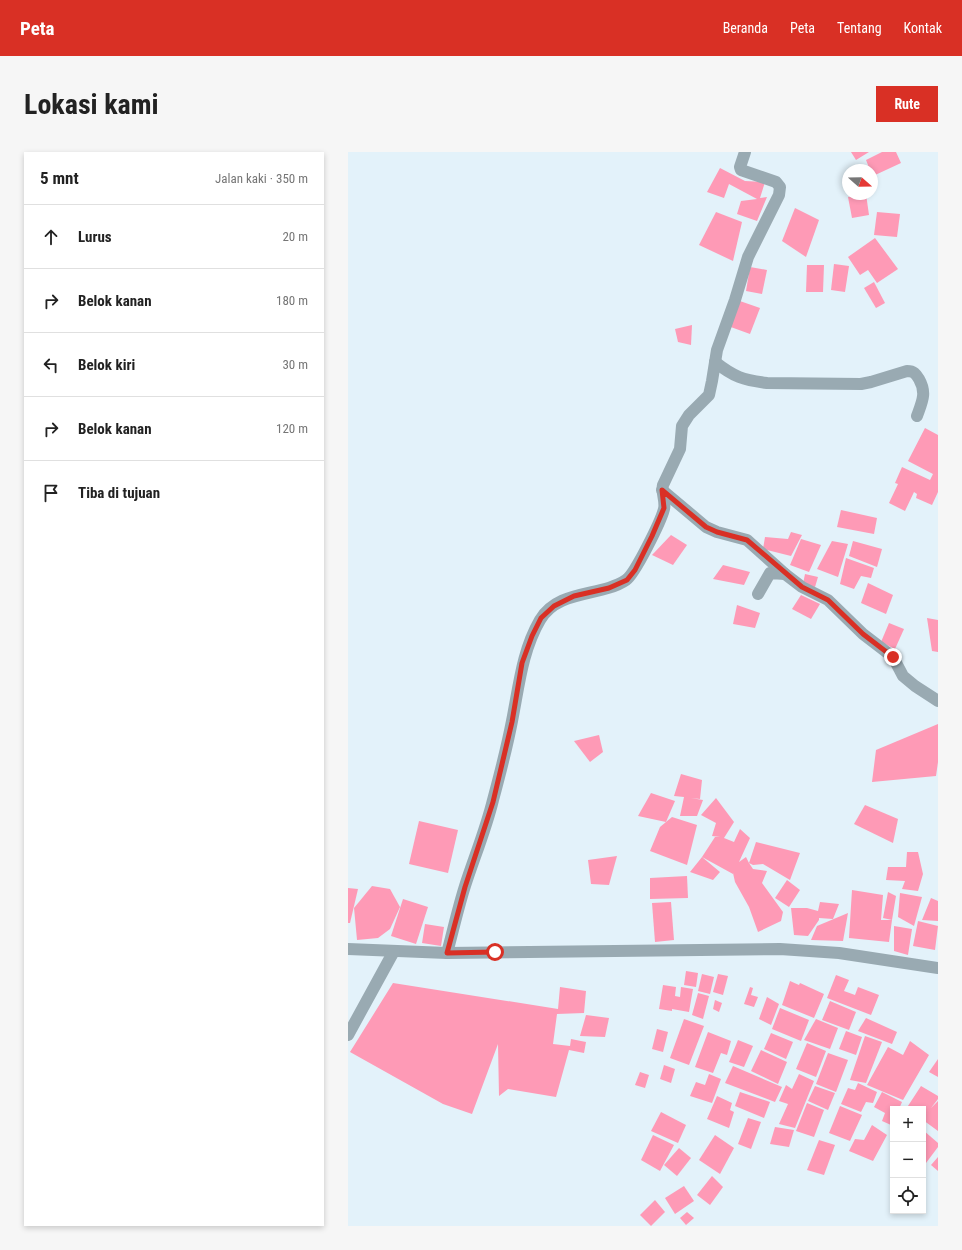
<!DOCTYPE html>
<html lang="id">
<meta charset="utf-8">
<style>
:root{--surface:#fff;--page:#f6f6f6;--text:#222;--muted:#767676;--line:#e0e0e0;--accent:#d93025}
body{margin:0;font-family:"Roboto Condensed",sans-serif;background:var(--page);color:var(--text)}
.controls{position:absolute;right:12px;bottom:12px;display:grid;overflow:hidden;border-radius:0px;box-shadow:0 2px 6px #0003}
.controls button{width:36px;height:36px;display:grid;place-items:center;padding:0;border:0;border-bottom:1px solid var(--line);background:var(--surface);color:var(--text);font:20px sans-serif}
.compass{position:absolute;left:494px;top:12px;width:36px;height:36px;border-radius:50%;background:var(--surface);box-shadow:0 2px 6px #0003;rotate:110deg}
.stop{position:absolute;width:12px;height:12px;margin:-9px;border:3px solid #d93025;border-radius:50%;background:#fff}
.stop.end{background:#d93025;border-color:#fff;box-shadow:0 1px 4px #0008}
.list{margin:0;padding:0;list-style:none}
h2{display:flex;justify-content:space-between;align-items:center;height:52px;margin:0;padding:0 16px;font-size:17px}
h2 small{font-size:13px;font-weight:400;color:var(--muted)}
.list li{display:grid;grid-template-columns:26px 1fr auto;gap:12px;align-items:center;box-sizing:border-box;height:64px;padding:0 16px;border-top:1px solid var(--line)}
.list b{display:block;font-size:15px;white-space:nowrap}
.list em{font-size:13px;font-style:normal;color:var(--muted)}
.icon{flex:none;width:22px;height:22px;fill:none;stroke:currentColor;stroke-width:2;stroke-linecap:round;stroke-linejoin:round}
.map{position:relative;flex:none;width:590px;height:1074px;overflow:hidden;border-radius:0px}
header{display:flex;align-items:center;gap:24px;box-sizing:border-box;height:56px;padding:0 20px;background:var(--accent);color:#fff}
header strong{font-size:19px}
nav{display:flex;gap:22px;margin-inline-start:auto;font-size:14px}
.intro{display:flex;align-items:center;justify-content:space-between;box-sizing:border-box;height:96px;padding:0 24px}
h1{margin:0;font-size:28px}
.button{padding:10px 18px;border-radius:0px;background:var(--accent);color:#fff;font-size:14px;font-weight:700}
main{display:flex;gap:24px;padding:0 24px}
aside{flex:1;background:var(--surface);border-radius:0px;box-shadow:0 2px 6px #0003}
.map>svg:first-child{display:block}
.building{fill:#fe9ab6}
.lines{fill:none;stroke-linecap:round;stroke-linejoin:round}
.minor{stroke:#99aab2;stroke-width:12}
.route{stroke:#d93025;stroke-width:5}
</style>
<header>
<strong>Peta</strong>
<nav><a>Beranda</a><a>Peta</a><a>Tentang</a><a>Kontak</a></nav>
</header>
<div class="intro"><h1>Lokasi kami</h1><a class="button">Rute</a></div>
<main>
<aside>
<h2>5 mnt<small>Jalan kaki · 350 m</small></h2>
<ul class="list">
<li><svg class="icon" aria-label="ahead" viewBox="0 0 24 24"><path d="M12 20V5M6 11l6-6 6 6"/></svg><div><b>Lurus</b></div><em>20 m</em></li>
<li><svg class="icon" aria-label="right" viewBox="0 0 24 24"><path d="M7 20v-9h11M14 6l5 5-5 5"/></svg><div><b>Belok kanan</b></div><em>180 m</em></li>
<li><svg class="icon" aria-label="left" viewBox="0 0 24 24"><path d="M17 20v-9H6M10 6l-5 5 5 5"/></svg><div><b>Belok kiri</b></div><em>30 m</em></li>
<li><svg class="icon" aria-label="right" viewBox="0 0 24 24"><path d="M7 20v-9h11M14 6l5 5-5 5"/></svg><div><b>Belok kanan</b></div><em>120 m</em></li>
<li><svg class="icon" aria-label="arrive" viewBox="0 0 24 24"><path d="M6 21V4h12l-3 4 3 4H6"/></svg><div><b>Tiba di tujuan</b></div></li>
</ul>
</aside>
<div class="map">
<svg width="590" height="1074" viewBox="0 0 590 1074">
<rect width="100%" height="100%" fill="#e3f2fa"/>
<g class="building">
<path d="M503 0H521L508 8Z"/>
<path d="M534 0H548L553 11 525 24 524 18H522L518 8Z"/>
<path d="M372 16 397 29 417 30 412 46 419 45 409 69 389 62 393 49 409 47 381 32 376 46 359 40Z"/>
<path d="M518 42 521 63 504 66 500 45Z"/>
<path d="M447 56 471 68 458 105 434 89Z"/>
<path d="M368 60 394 70 385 109 351 93Z"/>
<path d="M529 60 552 62 549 85 526 83Z"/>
<path d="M527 86 550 117 529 131 520 118 512 123 500 105Z"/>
<path d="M486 112 501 114 497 140 483 138Z"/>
<path d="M459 113H476L475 140H458Z"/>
<path d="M402 115 419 118 414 142 398 139Z"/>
<path d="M526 130 537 151 528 156 516 136Z"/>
<path d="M389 148 412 156 402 182 380 174Z"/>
<path d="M344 173 343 193 330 190 327 177Z"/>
<path d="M577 276 590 283V340L584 353 568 346 569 342 566 340 557 359 541 351 550 332 547 331 554 315 582 328 585 322 560 309Z"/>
<path d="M493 358 529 366 526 382 489 375Z"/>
<path d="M443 380 454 383 443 404 415 397 417 385 440 387Z"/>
<path d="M323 383 339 393 325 413 304 403Z"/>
<path d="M453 387 473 393 461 420 442 413Z"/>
<path d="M484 389 500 392 490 425 469 417Z"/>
<path d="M505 389 534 397 529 415 501 404Z"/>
<path d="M498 406 526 416 523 426 513 424 506 437 492 432Z"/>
<path d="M375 413 402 420 396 433 365 427Z"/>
<path d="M457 422 470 425 467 435 455 432Z"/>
<path d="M520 431 545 443 538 462 513 451Z"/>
<path d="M453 443 472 452 463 467 444 457Z"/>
<path d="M389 453 412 461 407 476 385 472Z"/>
<path d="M579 466 590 468V500L584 499Z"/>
<path d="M541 471 556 477 547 497 533 490Z"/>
<path d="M590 572V610L588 624 524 630 528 598Z"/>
<path d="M251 583 255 600 242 610 226 589Z"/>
<path d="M333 622 354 628 352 647 343 646 355 648 349 664H332L336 645 326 644Z"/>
<path d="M303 641 327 649 318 670 290 664Z"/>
<path d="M368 646 386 670 376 686 386 690 392 677 402 686 391 710 398 705 401 711 408 690 452 701 442 728 415 712 405 713 401 711 405 717 419 719 414 731 435 760 433 769 410 780 401 755 387 730 385 721V722L354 705 372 720 365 728 342 720 354 705 367 685H372L364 684 368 671 353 663Z"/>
<path d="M517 653 550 667 545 691 506 672Z"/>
<path d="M324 665 349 673 339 713 302 699 312 675Z"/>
<path d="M71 669 110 678 100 721 61 712Z"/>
<path d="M559 700H570L575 722 570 739 554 737 557 729 538 728 540 715H558Z"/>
<path d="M269 704 261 733 243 732 240 708Z"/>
<path d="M339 724 340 746 302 747V726Z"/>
<path d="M439 728 452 738 441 755 427 746Z"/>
<path d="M24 734 42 737 52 755 42 777 30 786 9 788 6 756Z"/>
<path d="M0 736 10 737 2 771H0Z"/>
<path d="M504 738 535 743 533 768H544L535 766 540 740 548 744 544 768 541 790 501 786Z"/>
<path d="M552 741 574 745 566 774 550 765Z"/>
<path d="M583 746 590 749V769L574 768Z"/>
<path d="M55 747 80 755 68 792 43 784Z"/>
<path d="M323 750 326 788 307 790 304 751Z"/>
<path d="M472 750 491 752 485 767 471 766V768L460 784 446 783 443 756H459L470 759Z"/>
<path d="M500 761 495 789 463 788 469 774Z"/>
<path d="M570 769 590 774 587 798 565 794Z"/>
<path d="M77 772 96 775 93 794 74 791Z"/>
<path d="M546 774 564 777 560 803 546 799Z"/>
<path d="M338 819 350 821 348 835 336 833Z"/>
<path d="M354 822 366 825 362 842 350 839Z"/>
<path d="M370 822 380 824 375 843 365 840Z"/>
<path d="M488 823 501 828 496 839 507 843 510 835 531 843 523 863 479 846Z"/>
<path d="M442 829 451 833 452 831 476 842 466 866 434 853Z"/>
<path d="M45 831 210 857 212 835 238 839 236 861 209 862 205 892 222 894 223 887 238 890 236 901 221 898 208 945 160 937 151 944 150 892 124 962 95 952 2 900Z"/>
<path d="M315 833 328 835 327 844 332 845 333 835 345 837 341 860 324 857V859L311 857Z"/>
<path d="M402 835 405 836 403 843 410 845 406 855 396 852Z"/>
<path d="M350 841 361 844 355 867 344 863Z"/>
<path d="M419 845 431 852 423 873 411 867Z"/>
<path d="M367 848 374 851 371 860 365 857Z"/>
<path d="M482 849 508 860 501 878 474 868Z"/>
<path d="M432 856 461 868 453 889 424 877Z"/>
<path d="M238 863 261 866 257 885 232 884Z"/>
<path d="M518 866 549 880 544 892 510 879Z"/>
<path d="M336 867 356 874 341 913 322 906Z"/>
<path d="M468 867 490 876 482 897 456 888Z"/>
<path d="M309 877 320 880 315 900 304 897Z"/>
<path d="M498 879 514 885 508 903 491 897Z"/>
<path d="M360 880 383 889 379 903 373 901 365 921 347 915Z"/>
<path d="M423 881 445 890 438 907 416 897Z"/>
<path d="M517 884 534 890 518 931 502 928Z"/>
<path d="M390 888 405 894 396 915 381 910Z"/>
<path d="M562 889 581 903 555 948 519 933 540 895 555 903Z"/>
<path d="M459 891 478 899 468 925 448 917Z"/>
<path d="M413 898 439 910 430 932 403 919Z"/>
<path d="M480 901 500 908 488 940 468 932Z"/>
<path d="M590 907V925L581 920Z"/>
<path d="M316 913 327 917 323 931 312 927Z"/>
<path d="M385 914 434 935 427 950 377 931Z"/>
<path d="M292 920 301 923 297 936 287 933Z"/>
<path d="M361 922 373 927 364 951 342 944 348 930 357 933Z"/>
<path d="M451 922 466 929 447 976 431 972 440 952 431 949 438 933 444 937Z"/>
<path d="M510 931 529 940 525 951 518 950 513 960 493 952 500 936 507 938Z"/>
<path d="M467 934 487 941 480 958 460 949Z"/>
<path d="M573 934 590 944V947L583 956 590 949V979L575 968V957H558Z"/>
<path d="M392 940 422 950 416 966 387 954Z"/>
<path d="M534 940 554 950 551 957H545V969L543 973 534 969 537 961 526 955Z"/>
<path d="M369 944 384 951 382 958 386 960 381 976 359 967Z"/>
<path d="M459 951 476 958 466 985 448 979Z"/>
<path d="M492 954 514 963 502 989 481 981Z"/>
<path d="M313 960 338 973 330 991 303 979Z"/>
<path d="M400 966 413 970 403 997 390 992Z"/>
<path d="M524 973 539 983 525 1009 501 999 507 987 516 988Z"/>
<path d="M427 975 446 978 441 995 422 992Z"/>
<path d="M575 978 590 991V995L575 1015Z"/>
<path d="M305 983 326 993 312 1019 293 1008Z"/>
<path d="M367 983 386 996 372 1022 351 1008Z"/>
<path d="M471 988 487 993 476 1023 459 1018Z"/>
<path d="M331 996 343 1006 329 1024 316 1013Z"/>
<path d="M590 1005V1019L583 1013Z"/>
<path d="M364 1024 375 1035 362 1053 349 1043Z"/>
<path d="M336 1034 346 1049 327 1062 317 1046Z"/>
<path d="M307 1048 317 1060 303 1074 292 1063Z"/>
<path d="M339 1060 346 1066 338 1073 332 1066Z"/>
</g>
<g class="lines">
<g class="minor">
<path d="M367 210C386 225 395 228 419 231L513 232 523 230 559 219C566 219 568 222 571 227 579 241 574 250 569 264"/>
<path d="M314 338 358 375 369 380 399 388 437 422"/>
<path d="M410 442 422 421 437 422 454 435 480 448 515 482 545 505 555 524 567 534 590 549"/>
<path d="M0 797 99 801 432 797 491 801 590 816"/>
<path d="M99 801C105 779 110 756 117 734 126 706 138 677 145 648 152 622 159 595 164 569 171 534 174 499 192 468 210 437 253 445 278 428 287 422 313 369 316 357 318 349 313 341 315 333L332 297 334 274 341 263 361 243 364 229 369 198 387 148 400 105 431 43 432 35 428 30 393 18 392 15 397 0"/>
<path d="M0 883 46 799"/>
</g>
</g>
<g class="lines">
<path class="route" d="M147 800 99 801 117 735 145 650 164 570 174 511 184 484 193 466 206 454 226 444 261 436 279 428 287 418 304 384 316 356 314 338 358 375 369 380 399 388 454 435 480 448 515 482 545 505"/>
</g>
</svg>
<div class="controls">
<button>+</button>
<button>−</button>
<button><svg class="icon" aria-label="locate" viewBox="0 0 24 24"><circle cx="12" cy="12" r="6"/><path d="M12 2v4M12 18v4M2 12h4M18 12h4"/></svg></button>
</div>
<svg class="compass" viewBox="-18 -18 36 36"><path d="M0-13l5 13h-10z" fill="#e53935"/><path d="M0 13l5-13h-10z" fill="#767676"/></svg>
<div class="stop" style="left:147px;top:800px"></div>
<div class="stop end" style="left:545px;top:505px"></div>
</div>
</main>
